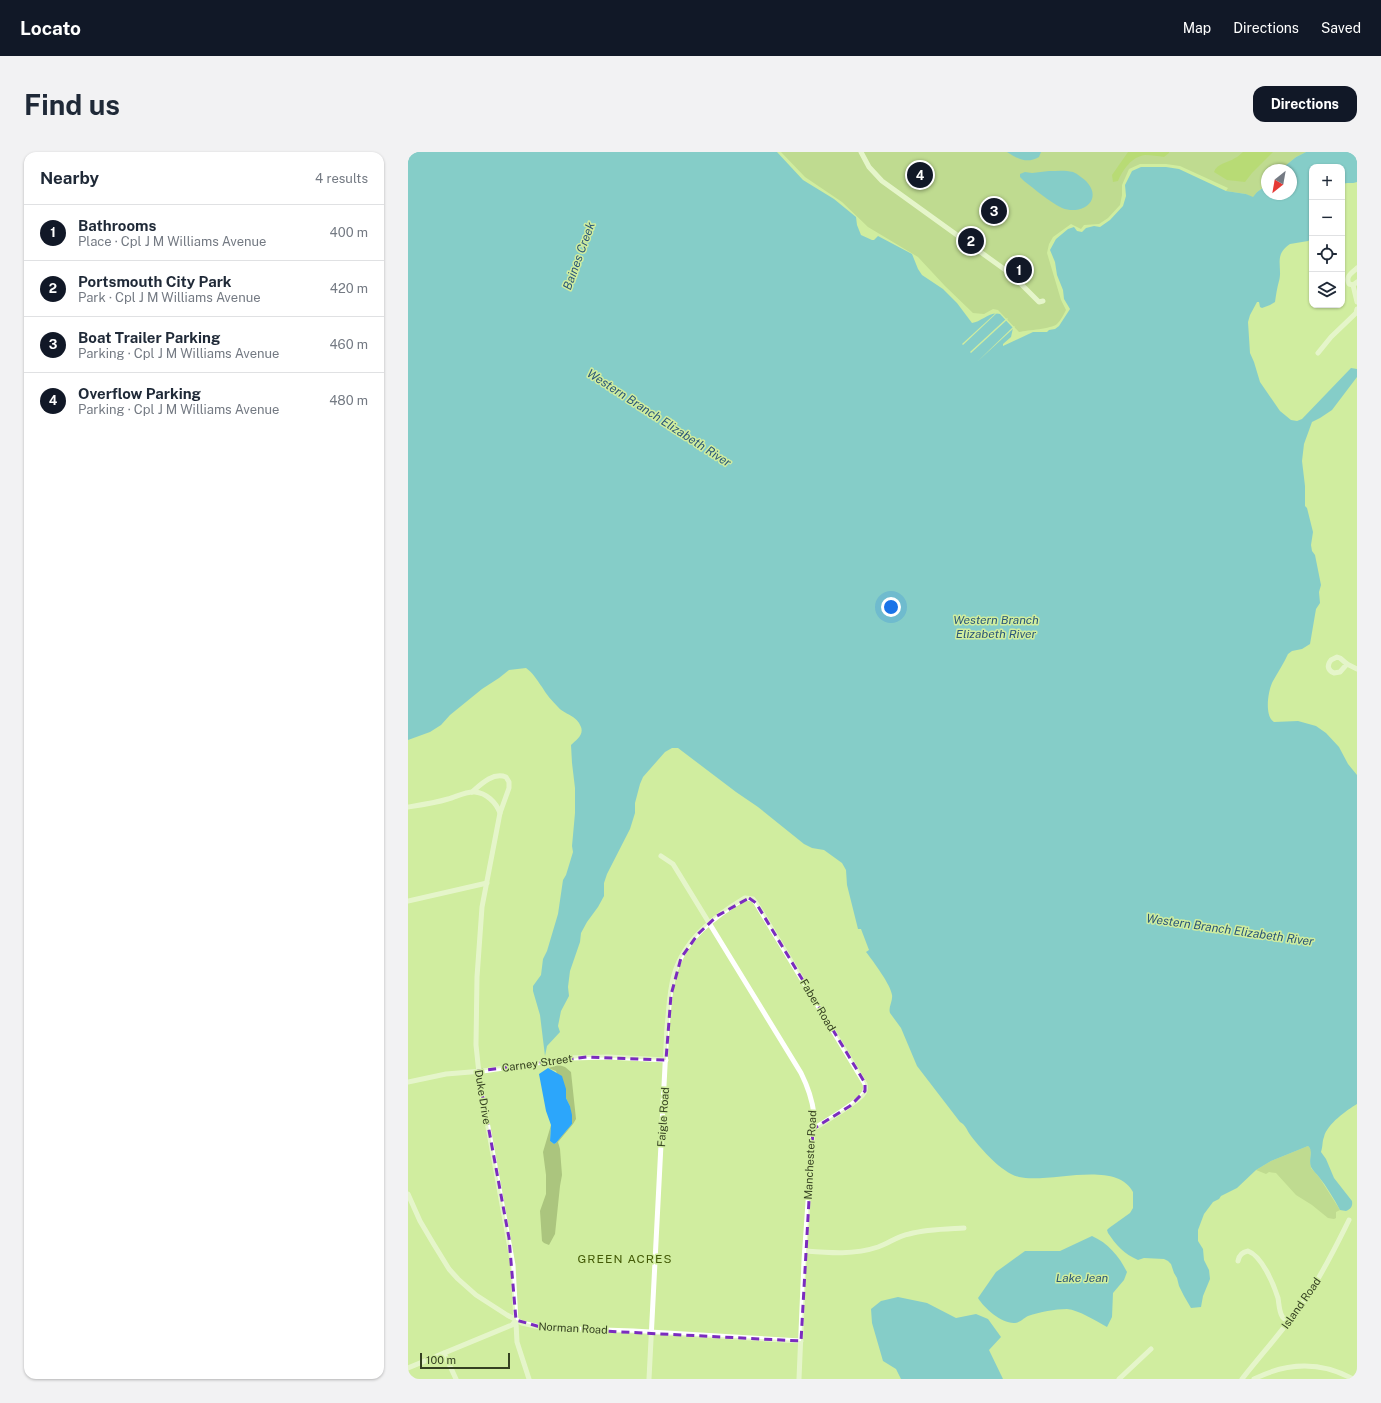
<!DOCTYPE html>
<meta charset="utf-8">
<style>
:root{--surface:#fff;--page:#f2f2f3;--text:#1f2937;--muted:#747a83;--line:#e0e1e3;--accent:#111827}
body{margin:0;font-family:"Public Sans",sans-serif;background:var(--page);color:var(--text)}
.controls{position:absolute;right:12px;top:12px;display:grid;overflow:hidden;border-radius:8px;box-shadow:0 1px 3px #0004}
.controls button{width:36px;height:36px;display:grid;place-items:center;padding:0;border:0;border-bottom:1px solid var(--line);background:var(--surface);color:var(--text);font:20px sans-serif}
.compass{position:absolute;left:853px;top:12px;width:36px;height:36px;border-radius:50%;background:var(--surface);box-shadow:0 1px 3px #0004;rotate:211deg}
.scale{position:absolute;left:12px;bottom:10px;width:90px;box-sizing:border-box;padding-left:4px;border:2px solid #354121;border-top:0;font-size:11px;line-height:14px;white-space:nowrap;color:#354121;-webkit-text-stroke:3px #d0ed9f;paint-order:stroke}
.you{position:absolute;left:483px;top:455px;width:14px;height:14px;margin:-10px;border:3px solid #fff;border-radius:50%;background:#1a73e8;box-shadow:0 0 0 6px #1a73e833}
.badge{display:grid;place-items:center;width:26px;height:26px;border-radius:50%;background:var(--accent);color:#fff;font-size:13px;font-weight:700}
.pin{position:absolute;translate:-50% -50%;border:2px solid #fff;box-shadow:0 1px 4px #0006}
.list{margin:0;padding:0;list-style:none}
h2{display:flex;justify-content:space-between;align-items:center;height:52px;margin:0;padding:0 16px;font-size:17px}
h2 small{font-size:13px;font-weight:400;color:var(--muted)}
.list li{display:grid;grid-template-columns:26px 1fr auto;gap:12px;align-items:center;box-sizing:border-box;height:56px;padding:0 16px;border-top:1px solid var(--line)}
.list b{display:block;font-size:15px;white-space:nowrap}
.list p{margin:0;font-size:13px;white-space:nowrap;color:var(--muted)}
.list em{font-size:13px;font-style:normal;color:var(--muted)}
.icon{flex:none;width:22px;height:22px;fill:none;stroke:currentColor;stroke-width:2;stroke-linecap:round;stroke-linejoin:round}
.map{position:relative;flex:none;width:949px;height:1227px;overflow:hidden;border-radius:12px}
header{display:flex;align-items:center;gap:24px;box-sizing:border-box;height:56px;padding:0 20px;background:var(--accent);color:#fff}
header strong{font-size:19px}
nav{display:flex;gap:22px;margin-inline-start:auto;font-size:14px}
.intro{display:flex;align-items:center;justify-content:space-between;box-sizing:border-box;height:96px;padding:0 24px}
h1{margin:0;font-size:28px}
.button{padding:10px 18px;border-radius:12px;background:var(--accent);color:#fff;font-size:14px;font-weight:700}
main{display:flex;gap:24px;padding:0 24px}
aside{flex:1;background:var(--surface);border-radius:12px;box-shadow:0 1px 3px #0004}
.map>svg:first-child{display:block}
.green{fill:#abc57e}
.forest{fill:#9cc544}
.water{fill:#2ca6fb}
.pier{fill:#d0ed9f}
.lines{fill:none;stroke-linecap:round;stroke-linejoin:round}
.street{stroke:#fff;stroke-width:5}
.marked{fill:none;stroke:#7b2cbf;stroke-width:3;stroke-dasharray:8 5;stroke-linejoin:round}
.labels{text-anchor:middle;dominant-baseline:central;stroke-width:3;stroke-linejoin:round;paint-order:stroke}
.street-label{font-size:11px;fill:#354121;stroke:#d0ed9f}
.water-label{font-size:12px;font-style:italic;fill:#2a5679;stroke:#d0ed9f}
.neighbourhood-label{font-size:12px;letter-spacing:1px;fill:#445b07;stroke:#d0ed9f}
</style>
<header>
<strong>Locato</strong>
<nav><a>Map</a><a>Directions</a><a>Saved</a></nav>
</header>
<div class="intro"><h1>Find us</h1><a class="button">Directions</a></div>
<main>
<aside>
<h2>Nearby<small>4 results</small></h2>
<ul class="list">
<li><span class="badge">1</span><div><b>Bathrooms</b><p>Place · Cpl J M Williams Avenue</p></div><em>400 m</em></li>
<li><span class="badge">2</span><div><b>Portsmouth City Park</b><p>Park · Cpl J M Williams Avenue</p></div><em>420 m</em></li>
<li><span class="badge">3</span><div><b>Boat Trailer Parking</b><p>Parking · Cpl J M Williams Avenue</p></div><em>460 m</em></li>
<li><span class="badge">4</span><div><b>Overflow Parking</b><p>Parking · Cpl J M Williams Avenue</p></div><em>480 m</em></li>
</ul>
</aside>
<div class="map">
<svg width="949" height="1227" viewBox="0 0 949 1227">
<rect width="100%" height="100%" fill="#d0ed9f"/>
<g class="green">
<path d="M373 0H898L888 5 872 18H859V33L849 40 845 46 838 42 818 39 820 36 772 14 758 12H732L721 17 714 33V43L712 53 700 66 691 72 676 73 673 77 663 72 645 85 641 92 639 101 653 148 658 158C656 162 653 168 649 172 643 177 620 178 611 180L590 158 585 157 576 162 565 161 537 134 510 105 460 75 434 50 397 25Z"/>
<path d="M151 913 157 915 163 920 168 967 165 972 150 990 152 997 154 1023 152 1034 147 1082 141 1093 136 1091 134 1089 132 1059 138 1042V1023L135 1000 143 973 142 989 146 992 148 991 164 972 162 954 158 946 148 919 140 916Z"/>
<path d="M900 994 903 998 902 1009 903 1016 911 1025 932 1058 928 1060V1066L926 1067 920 1066 904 1053 888 1043 868 1021 861 1020 858 1022 848 1018 863 1009Z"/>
</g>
<g class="forest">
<path d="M720 0H761V1L756 5C750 4 743 3 737 3 723 5 715 18 710 29L705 30 704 23Z"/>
<path d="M835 0H865L844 21 837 30 819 28 806 20C809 11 820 11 827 6 830 5 832 2 835 0Z"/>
</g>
<g class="water">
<path d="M0 0H369L395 28 426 47 448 65 449 73 453 83 464 88H466L470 84 504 102 510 117 514 123 535 137 549 151 564 171C573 170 582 159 592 162L605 176 603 185 595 192V194L625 180H639L641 178 647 177 651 174 662 157 656 147 655 138 649 123 647 110 642 98 648 87 660 77 666 75 669 79 674 80 678 76 686 74 692 75 702 68 715 54 718 44 717 33 724 19 733 15H758L771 17 818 39 838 42 845 45 849 40 859 33V42H883V18H872L888 5 898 0H949V30C944 32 939 30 934 32V15H904V86L900 89 882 92C865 103 875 115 871 129 869 136 868 143 867 150L862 153 854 156 852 155 851 150H849L842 163 840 170 842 201 846 210 852 230 872 259 883 268 889 269 894 267 943 216 949 217V225L924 258 912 266 904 270 896 292 894 309 897 334V354L899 356 905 380 903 393 904 399 907 403 913 433 911 440 912 451 908 457 902 492 894 497 884 499 880 502C876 511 870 520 865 529 860 538 856 564 866 570L890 569 908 574 918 581 931 595 940 612 949 623V952C939 958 919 972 916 985 914 990 915 994 913 1000L918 1007 926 1026 944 1049C945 1055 942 1057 938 1059L932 1058C926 1047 919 1035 911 1025 909 1022 905 1019 903 1015 900 1007 906 999 900 994L863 1009 848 1018 829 1036 813 1044 811 1047 805 1050 796 1062 790 1078V1089L795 1097 796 1108 801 1118 802 1127 795 1144 793 1155 783 1156 776 1144 771 1134 769 1126 766 1121 763 1112 760 1109 756 1107 736 1106 730 1108C716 1102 708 1093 700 1081L699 1078 701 1076 722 1061 725 1056V1040C708 1007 641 1032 611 1025 594 1021 574 998 563 984 559 979 558 973 552 970L509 914 493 876 482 861C480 855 485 849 484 843 483 833 465 809 458 800L461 798 453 777H450L439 733 438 718 434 711 416 698 404 696 396 692 350 655 328 640 270 596H264L257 600 235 625 232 632 227 651V661L222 677 199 722 196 731V744L190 755 179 770 173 781 172 790 162 819 160 835 161 844 153 859 150 874 152 880 139 894 137 904 132 863 125 839V834L133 823 135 807 139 799 150 762 155 728 158 723 165 700 164 694 167 661V636L164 611 163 593C168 588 176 583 173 575 169 563 157 563 150 555 144 549 138 542 134 535 129 528 125 521 118 516L101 518 91 526 74 537 42 563 33 573 22 580 0 588Z"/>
<path d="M599 0H633L631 5C619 12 610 7 599 0Z"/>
<path d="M641 19C649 19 657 18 665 20 670 22 674 26 678 29 696 48 674 64 654 56 640 49 628 38 616 29L612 25V22L617 20 624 21Z"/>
<path d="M140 916 154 924 158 937V946L162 954 164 963V972L148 991 146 992 142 989 143 973 138 959 131 922Z"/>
<path d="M684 1084C700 1091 711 1104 719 1120L716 1128 705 1141 704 1165 699 1175C688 1169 671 1158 659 1157 647 1157 632 1160 620 1164 616 1166 611 1171 607 1171 594 1172 576 1156 570 1146L588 1120 617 1099H652Z"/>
<path d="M490 1145 519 1151 548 1166 568 1162 580 1167 593 1185 581 1198 595 1227H493L488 1217 475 1209 464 1171 463 1157 473 1149Z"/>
</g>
<g class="pier">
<path d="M590 159H591L555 193 554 192Z"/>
<path d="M599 166 600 167 563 201 562 200Z"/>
<path d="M606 174 607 175 570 209Z"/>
</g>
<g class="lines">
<g class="street">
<path d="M453 0 461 15 474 29 603 122 631 150 635 149"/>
<path d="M949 116C944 121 937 124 941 132L945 133 949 150"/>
<path d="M945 133 949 130"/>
<path d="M910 201 923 185 948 161 949 157"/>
<path d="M929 505 932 506 939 512 932 520 926 521C919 518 919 513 923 508Z"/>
<path d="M939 512 949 517"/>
<path d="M64 640C73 632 85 620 98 625L101 630V636L92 661 74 755 69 825 68 893 72 931 105 1113 109 1190 121 1227"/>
<path d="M0 655C13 653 27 651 40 647 48 645 58 639 67 640 78 641 88 650 92 661"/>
<path d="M253 704 265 712 393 921C400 935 404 946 406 962L396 1109 391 1227"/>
<path d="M0 749 79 731"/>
<path d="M0 930 38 922 75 919 162 906 200 905 258 908"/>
<path d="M0 1042 12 1069 25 1091 41 1117 50 1127 68 1143 99 1163 114 1171 136 1176 225 1179 393 1189"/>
<path d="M397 1099C422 1101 446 1103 470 1095 481 1091 490 1084 501 1082 519 1077 538 1077 556 1076"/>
<path d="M830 1109C831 1103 834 1100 840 1099 854 1104 866 1133 870 1146 871 1151 871 1159 874 1164 875 1167 878 1168 881 1169"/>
<path d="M36 1201 48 1227"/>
<path d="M0 1216 104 1173 108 1168"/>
<path d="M241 1227 259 875C261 858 261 840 266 823 276 787 307 764 337 746L345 747 348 751 457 932C458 936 458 938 456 941 450 951 416 970 405 977"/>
<path d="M711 1227 743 1197"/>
<path d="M834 1227C856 1199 880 1173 900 1143 916 1119 928 1094 941 1068"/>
<path d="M846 1227C880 1210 912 1209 945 1227"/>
</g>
</g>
<path d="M0 0H949V1227H0ZM341 746 348 751 457 931V939L442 954 405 977 393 1189 136 1176 108 1168 101 1086 70 919 179 905 258 908 263 843 273 806 290 782 309 764Z" fill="#d0ed9f" fill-opacity=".55" fill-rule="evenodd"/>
<path class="marked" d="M341 746 348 751 457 931V939L442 954 405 977 393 1189 136 1176 108 1168 101 1086 70 919 179 905 258 908 263 843 273 806 290 782 309 764Z"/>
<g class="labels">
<g class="street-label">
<text transform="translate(410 853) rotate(59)">Faber Road</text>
<text transform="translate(129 911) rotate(-8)">Carney Street</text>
<text transform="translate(75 945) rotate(81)">Duke Drive</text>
<text transform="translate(255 965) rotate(-86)">Faigle Road</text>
<text transform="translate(402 1003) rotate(-87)">Manchester Road</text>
<text transform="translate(893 1151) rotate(-55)">Island Road</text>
<text transform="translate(165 1176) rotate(3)">Norman Road</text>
</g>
<g class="water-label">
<text transform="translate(171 104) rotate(-70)">Baines Creek</text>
<text transform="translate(251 266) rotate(33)">Western Branch Elizabeth River</text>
<text x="588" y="468">Western Branch<tspan x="588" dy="14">Elizabeth River</tspan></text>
<text transform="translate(822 778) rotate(8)">Western Branch Elizabeth River</text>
<text x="674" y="1126">Lake Jean</text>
</g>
<g class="neighbourhood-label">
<text x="217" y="1107">GREEN ACRES</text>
</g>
</g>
</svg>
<div class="controls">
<button>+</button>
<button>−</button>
<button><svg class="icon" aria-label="locate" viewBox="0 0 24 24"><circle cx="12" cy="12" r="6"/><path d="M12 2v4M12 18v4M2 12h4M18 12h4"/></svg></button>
<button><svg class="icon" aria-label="layers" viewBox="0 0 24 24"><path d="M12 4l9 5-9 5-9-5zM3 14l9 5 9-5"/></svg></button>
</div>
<svg class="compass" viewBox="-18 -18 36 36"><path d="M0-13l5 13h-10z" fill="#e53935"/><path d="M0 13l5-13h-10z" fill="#747a83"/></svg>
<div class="scale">100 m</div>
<div class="you"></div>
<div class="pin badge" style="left:611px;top:118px">1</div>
<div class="pin badge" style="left:563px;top:89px">2</div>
<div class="pin badge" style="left:586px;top:59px">3</div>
<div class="pin badge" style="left:512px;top:23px">4</div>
</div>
</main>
